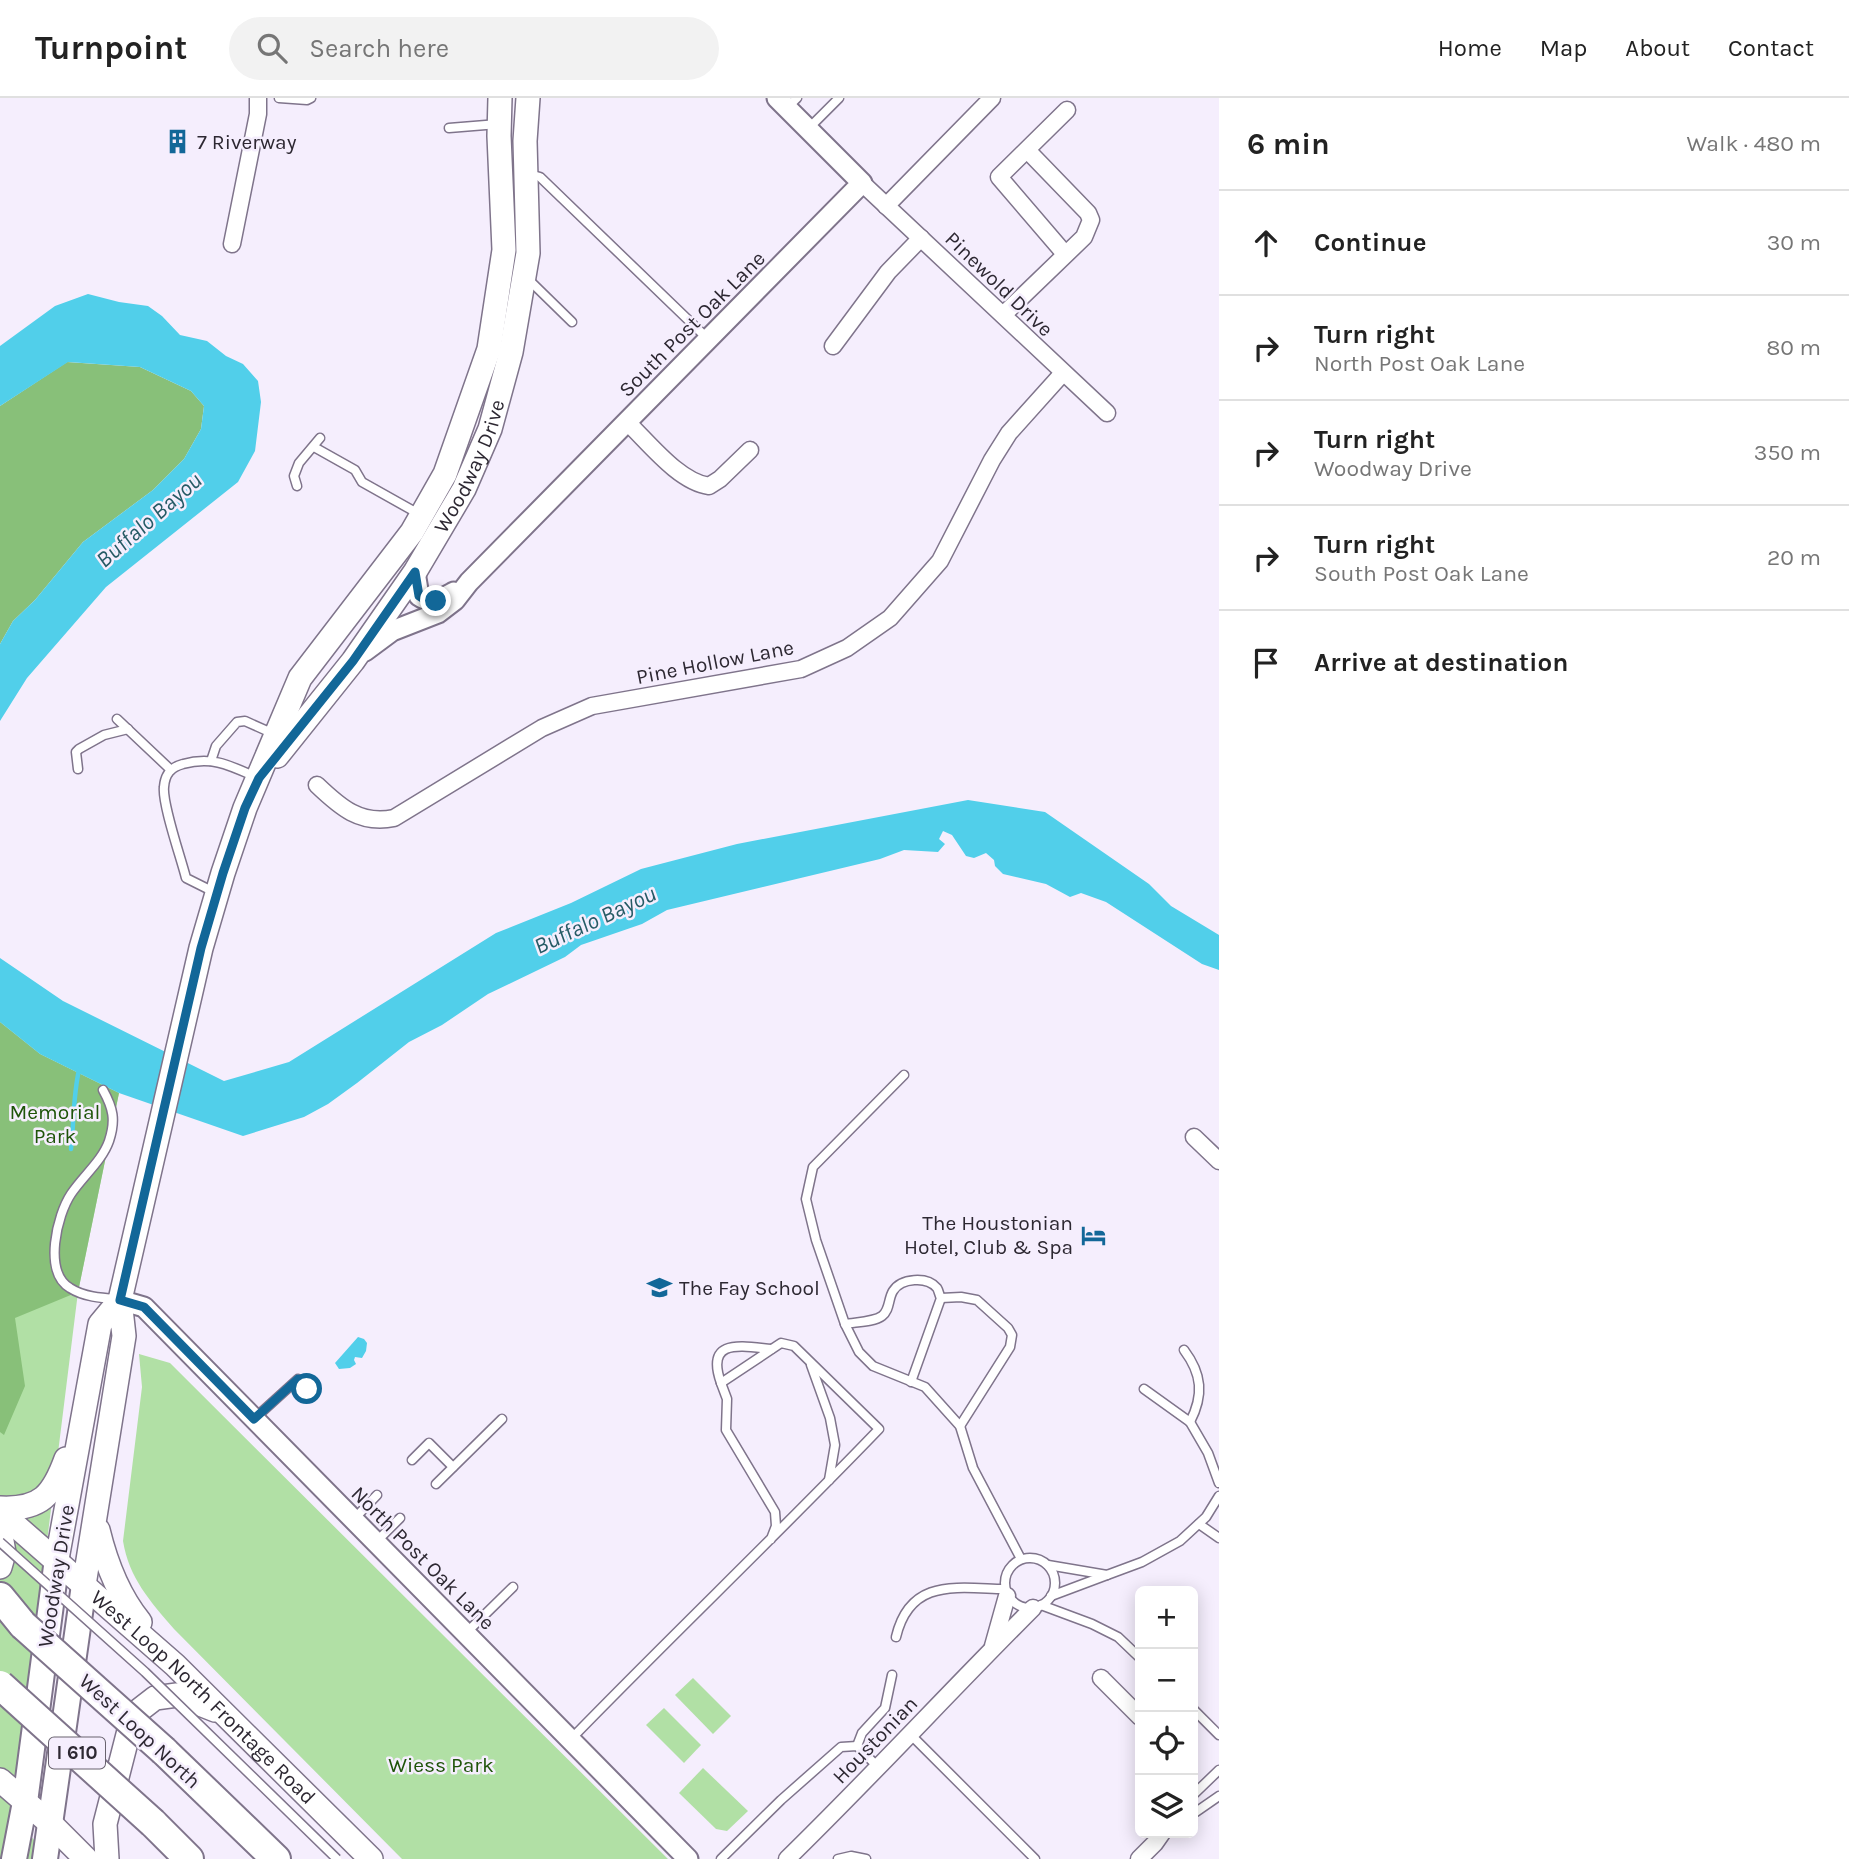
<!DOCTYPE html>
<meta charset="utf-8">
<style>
:root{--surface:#fff;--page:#f2f2f2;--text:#222;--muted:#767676;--line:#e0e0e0}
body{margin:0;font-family:Karla,sans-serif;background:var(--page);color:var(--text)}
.controls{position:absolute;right:21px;bottom:21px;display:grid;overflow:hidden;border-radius:10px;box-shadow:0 4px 18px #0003}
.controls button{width:63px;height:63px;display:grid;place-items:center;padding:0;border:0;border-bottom:2px solid var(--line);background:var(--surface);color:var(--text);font:35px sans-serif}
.stop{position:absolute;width:21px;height:21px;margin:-16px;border:5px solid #126798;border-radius:50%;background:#fff}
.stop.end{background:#126798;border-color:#fff;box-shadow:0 2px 7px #0008}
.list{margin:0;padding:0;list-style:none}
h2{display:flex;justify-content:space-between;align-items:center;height:91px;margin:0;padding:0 28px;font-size:30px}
h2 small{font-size:23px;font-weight:400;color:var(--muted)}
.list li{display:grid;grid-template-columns:46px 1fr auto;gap:21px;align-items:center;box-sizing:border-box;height:105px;padding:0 28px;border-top:2px solid var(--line)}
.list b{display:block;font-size:26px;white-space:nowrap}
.list p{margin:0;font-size:23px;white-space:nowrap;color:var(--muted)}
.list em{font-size:23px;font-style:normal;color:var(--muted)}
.icon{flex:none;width:38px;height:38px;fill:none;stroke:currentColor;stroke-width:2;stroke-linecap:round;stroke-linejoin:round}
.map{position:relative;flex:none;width:1219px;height:1761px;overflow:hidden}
header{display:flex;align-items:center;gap:42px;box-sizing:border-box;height:98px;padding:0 35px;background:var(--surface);border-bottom:2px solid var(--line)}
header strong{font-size:33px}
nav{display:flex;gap:38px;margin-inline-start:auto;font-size:24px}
.search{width:490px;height:63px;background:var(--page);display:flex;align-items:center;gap:18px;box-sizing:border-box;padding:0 24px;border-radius:38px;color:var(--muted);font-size:26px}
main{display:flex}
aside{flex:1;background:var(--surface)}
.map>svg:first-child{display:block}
.green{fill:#b1e0a5}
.forest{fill:#88c079}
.water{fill:#51cfea}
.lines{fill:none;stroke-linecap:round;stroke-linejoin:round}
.stream{stroke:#51cfea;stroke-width:4.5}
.service-casing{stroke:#7f748b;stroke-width:11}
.minor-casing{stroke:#7f748b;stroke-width:19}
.tertiary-casing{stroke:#7f748b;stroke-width:23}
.secondary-casing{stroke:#7f748b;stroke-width:26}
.primary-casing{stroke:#7f748b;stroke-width:28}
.motorway-casing{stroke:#7f748b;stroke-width:32}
.service{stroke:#fff;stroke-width:8}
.minor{stroke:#fff;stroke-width:16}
.tertiary{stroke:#fff;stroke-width:19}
.secondary{stroke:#fff;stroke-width:23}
.primary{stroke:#fff;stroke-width:24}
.motorway{stroke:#fff;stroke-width:28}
.service-bridge-casing{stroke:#7f748b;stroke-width:11;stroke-linecap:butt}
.motorway-bridge-casing{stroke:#7f748b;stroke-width:32;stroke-linecap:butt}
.service-bridge{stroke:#fff;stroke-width:8}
.motorway-bridge{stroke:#fff;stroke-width:28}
.route{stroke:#126798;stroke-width:9}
.labels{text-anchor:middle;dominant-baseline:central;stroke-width:5;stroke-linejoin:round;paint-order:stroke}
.shield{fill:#f5eefd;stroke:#69636f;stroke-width:2}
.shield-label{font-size:19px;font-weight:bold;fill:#2d2832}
.poi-label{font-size:21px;fill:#2d2832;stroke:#f5eefd;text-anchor:start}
.street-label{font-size:21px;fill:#2d2832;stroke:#f5eefd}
.park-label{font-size:21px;fill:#1e5409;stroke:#f5eefd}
.water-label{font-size:23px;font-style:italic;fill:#265b66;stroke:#f5eefd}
</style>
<header>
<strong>Turnpoint</strong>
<div class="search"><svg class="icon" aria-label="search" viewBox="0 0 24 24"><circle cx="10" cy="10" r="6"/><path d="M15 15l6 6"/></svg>Search here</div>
<nav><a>Home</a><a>Map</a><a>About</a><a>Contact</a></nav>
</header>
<main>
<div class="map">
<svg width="1219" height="1761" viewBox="0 0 1219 1761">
<rect width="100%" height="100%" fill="#f5eefd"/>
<g class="green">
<path d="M0 924 40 956 119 995 78 1194 13 1717 50 1761H0Z"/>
<path d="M139 1256 170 1265 668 1761H402L174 1531C150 1503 129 1480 123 1443L142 1289Z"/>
<path d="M693 1580 731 1618 713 1636 675 1597Z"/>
<path d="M664 1610 701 1647 684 1665 646 1627Z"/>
<path d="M703 1670 748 1713 727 1733 716 1731 679 1695Z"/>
</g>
<g class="forest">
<path d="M67 264 140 269 191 293 204 308 201 331 184 361 153 392 83 444 35 502 13 523 0 546V308Z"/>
<path d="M0 924 40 956 119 995 78 1194 15 1220 25 1288 4 1337 0 1334Z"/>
</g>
<g class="water">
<path d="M88 196 119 204 148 208 162 218 180 237 207 243 226 258 243 266 258 283 261 304 255 353 238 384 106 489 27 580 0 623V546L13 523 35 502 83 444 153 392 184 361 201 331 204 308 191 293 140 269 68 264 0 308V248L55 208Z"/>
<path d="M968 702 1045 714 1149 786 1171 808 1219 837V872L1202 866 1106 804 1081 795 1070 799 1046 786 1003 776 995 768 994 762 986 755 974 760 966 758 952 737 943 733 939 741 945 746 938 754 904 752 880 761 667 812 642 826 581 847 565 859 488 896 442 927 409 944 357 985 328 1006 304 1019 243 1038 119 995 40 956 0 924V860L63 903 224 983 289 964 496 835 571 805 641 771 737 746Z"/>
<path d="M358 1239 364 1241 367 1245 366 1253 362 1260 355 1259 354 1262 356 1266 350 1270 339 1271 335 1265Z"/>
</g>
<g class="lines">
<path class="stream" d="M71 1051C74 1024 73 998 79 972"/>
<defs>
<g id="service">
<path d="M279 0 307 2 311 0"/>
<path d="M787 10 797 0"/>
<path d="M449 30 498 26"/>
<path d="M808 31 839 0"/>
<path d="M529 76 540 79 708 241"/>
<path d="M527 180 572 224"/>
<path d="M314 349 355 372 362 384 419 416"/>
<path d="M297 388 294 378 299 365 320 340"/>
<path d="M117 621 171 672"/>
<path d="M211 663 216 648 237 624 245 623 274 636"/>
<path d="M78 671 76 654 79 651 104 637 128 631"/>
<path d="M214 794 186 780C181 760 162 706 164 689 165 676 171 669 183 666 212 658 229 667 256 679"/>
<path d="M904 977 813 1069 806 1101 816 1142 845 1226 859 1254 873 1268 925 1289 960 1328 973 1370 1021 1461"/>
<path d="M103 992C113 1010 116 1022 109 1043 102 1063 83 1078 71 1096 57 1117 43 1174 70 1190 84 1199 101 1200 117 1201"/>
<path d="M941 1200 961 1199 977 1202 1008 1230 1012 1237 1010 1249 960 1328"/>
<path d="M845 1226C856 1224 874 1224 882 1218 890 1212 888 1201 893 1193 901 1180 927 1178 937 1190 939 1193 939 1197 941 1200L911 1284"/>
<path d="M1184 1252C1202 1276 1204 1297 1190 1324"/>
<path d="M811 1267 830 1320 835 1347 829 1382"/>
<path d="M721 1285C705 1240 741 1248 771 1251"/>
<path d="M1144 1291 1190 1324 1208 1355 1219 1385"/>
<path d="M254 1321 298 1281 307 1291"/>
<path d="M412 1362 429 1345 453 1369"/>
<path d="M436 1386 502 1321"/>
<path d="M355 1420 377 1397"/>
<path d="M1199 1426 1219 1440"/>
<path d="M375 1445 400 1420"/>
<circle cx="1030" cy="1485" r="25"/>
<path d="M1048 1467 1107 1477 1142 1464 1180 1443 1206 1419 1219 1398"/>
<path d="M1051 1498 1107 1477"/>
<path d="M1041 1507 1092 1526 1118 1539 1140 1560"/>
<path d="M465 1536 513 1489"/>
<path d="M896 1539C910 1480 956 1490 1004 1491"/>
<path d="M1193 1611 1219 1637"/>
<path d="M909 1635 1035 1761"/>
<path d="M570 1642C672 1537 778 1436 879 1331L794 1248 781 1245 721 1285 727 1301 726 1332 775 1414 776 1428 771 1441"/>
<path d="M857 1648 862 1635 885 1610 892 1577"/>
<path d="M1193 1697 1219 1672"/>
<path d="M1193 1716 1219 1698"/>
<path d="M721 1761 781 1702 841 1649 857 1648 879 1670"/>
<path d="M838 1761 851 1758 866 1761"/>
</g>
<g id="minor">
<path d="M862 85 1107 315"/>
<path d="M886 108 992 0"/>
<path d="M232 146 258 16V0"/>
<path d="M1065 156 999 79 1067 12"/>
<path d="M1003 217 1084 139 1091 122 1088 115 1027 52"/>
<path d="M833 248 888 174 921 140"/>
<path d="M627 324C649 345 679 384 709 388L720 381 750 352"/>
<path d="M317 687C340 709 360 727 394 720L542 630 592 608 801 571 847 550 890 520 940 463 992 362 1009 335 1062 276"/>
<path d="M1194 1039 1219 1063"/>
<path d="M993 1548 1007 1498"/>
<path d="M1101 1580 1140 1619"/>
<path d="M787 1761C871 1679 950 1593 1033 1510"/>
<path d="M1139 1761 1155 1745 1162 1735"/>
</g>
<g id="tertiary">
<path d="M415 474 419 498C432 507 441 501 454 494"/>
<path d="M365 553 392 533 438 515 455 502 469 484 862 85 777 0"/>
<path d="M120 1202 144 1209 688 1761"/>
</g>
<g id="secondary">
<path id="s1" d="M277 658 353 563 415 474 464 391 490 331 511 254 528 155 525 43 528 0"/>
<path d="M0 1410C41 1412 53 1397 66 1361"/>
<path id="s2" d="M0 1414 175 1567 371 1761"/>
<path d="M0 1431 4 1455 0 1469"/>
<path d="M98 1432C106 1465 118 1497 140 1524"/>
<path d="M57 1461 100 1226 120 1202"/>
<path d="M84 1487 124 1238 120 1202 201 850 223 775 245 710 300 580 412 434 445 376 489 251 504 152 499 38 500 0"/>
<path d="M0 1682 51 1726 86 1761"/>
<path d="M107 1761 105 1726 133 1617 155 1600 177 1597 215 1612"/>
</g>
<g id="primary">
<path d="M14 1761 25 1704 57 1461"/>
<path d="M45 1761 84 1487"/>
</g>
<g id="motorway">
<path d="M0 1499 23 1527"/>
<path d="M164 1653 276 1761"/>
<path d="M153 1725 189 1761"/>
</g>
</defs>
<use href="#service" class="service-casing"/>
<use href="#minor" class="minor-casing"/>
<use href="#tertiary" class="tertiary-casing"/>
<use href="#secondary" class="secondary-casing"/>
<use href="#primary" class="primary-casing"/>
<use href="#motorway" class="motorway-casing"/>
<use href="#service" class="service"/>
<use href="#minor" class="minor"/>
<use href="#tertiary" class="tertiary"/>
<use href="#secondary" class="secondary"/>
<use href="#primary" class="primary"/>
<use href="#motorway" class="motorway"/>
<defs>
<path id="service-bridge" d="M0 1444 145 1574 337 1761"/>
<g id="motorway-bridge">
<path d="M23 1527 164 1653"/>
<path d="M0 1587 153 1725"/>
</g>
</defs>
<use href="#service-bridge" class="service-bridge-casing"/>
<use href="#motorway-bridge" class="motorway-bridge-casing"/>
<use href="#service-bridge" class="service-bridge"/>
<use href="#motorway-bridge" class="motorway-bridge"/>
</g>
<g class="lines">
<path class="route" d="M307 1291 298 1281 254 1321 144 1209 120 1202 201 850 223 775 245 710 259 680 353 563 415 474 419 498 427 503H436"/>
</g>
<defs>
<symbol id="building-bare" viewBox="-9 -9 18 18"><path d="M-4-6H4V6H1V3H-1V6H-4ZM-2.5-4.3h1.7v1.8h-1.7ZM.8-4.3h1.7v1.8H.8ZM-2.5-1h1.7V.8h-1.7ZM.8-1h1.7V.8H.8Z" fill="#126798" stroke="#f5eefd" stroke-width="2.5" paint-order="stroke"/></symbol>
<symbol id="hotel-bare" viewBox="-9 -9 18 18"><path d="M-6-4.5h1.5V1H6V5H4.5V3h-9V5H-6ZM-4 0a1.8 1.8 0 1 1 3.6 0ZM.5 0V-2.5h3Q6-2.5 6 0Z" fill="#126798" stroke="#f5eefd" stroke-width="2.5" paint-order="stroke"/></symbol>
<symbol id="school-bare" viewBox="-9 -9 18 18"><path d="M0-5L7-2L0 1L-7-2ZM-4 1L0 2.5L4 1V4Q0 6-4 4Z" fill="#126798" stroke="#f5eefd" stroke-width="2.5" paint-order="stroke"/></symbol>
</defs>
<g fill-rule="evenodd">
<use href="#building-bare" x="160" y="26" width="35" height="35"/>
<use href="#hotel-bare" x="1076" y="1120" width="35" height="35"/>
<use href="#school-bare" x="642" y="1172" width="35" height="35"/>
</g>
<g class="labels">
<rect class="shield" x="49" y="1639.5" width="56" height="31" rx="5"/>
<g class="shield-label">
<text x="77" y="1655">I 610</text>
</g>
<g class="poi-label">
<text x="197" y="44">7 Riverway</text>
<text x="1073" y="1125" text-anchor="end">The Houstonian<tspan x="1073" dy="24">Hotel, Club &amp; Spa</tspan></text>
<text x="679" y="1190">The Fay School</text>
</g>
<g class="street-label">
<text transform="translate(999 186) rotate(44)">Pinewold Drive</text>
<text transform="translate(692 226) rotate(-45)">South Post Oak Lane</text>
<text stroke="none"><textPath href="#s1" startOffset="350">Woodway Drive</textPath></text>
<text transform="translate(715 564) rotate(-11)">Pine Hollow Lane</text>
<text transform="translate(423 1460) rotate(45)">North Post Oak Lane</text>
<text transform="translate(56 1478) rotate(-81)">Woodway Drive</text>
<text stroke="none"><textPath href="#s2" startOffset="275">West Loop North Frontage Road</textPath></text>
<text transform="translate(140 1633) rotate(43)">West Loop North</text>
<text transform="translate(875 1642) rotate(-46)">Houstonian</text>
</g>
<g class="park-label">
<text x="55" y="1014">Memorial<tspan x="55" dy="24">Park</tspan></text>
<text x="441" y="1667">Wiess Park</text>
</g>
<g class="water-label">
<text transform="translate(149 422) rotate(-41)">Buffalo Bayou</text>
<text transform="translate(595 822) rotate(-25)">Buffalo Bayou</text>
</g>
</g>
</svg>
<div class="controls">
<button>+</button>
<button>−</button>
<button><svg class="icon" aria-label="locate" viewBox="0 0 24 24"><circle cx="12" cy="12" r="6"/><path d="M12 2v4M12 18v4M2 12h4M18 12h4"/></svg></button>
<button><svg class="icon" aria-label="layers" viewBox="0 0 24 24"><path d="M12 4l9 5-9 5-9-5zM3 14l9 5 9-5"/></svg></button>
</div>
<div class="stop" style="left:307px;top:1291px"></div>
<div class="stop end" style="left:436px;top:503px"></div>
</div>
<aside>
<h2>6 min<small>Walk · 480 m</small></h2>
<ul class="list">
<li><svg class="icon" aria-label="ahead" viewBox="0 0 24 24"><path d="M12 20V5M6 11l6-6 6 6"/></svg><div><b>Continue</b></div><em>30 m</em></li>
<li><svg class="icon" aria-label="right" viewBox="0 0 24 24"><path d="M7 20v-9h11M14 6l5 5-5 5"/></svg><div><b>Turn right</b><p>North Post Oak Lane</p></div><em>80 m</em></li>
<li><svg class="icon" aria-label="right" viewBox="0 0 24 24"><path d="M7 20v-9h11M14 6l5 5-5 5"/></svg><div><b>Turn right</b><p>Woodway Drive</p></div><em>350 m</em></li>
<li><svg class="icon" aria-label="right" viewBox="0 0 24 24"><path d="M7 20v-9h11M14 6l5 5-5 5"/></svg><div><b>Turn right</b><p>South Post Oak Lane</p></div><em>20 m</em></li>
<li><svg class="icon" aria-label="arrive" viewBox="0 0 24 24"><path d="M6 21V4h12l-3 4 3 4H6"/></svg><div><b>Arrive at destination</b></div></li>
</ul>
</aside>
</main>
